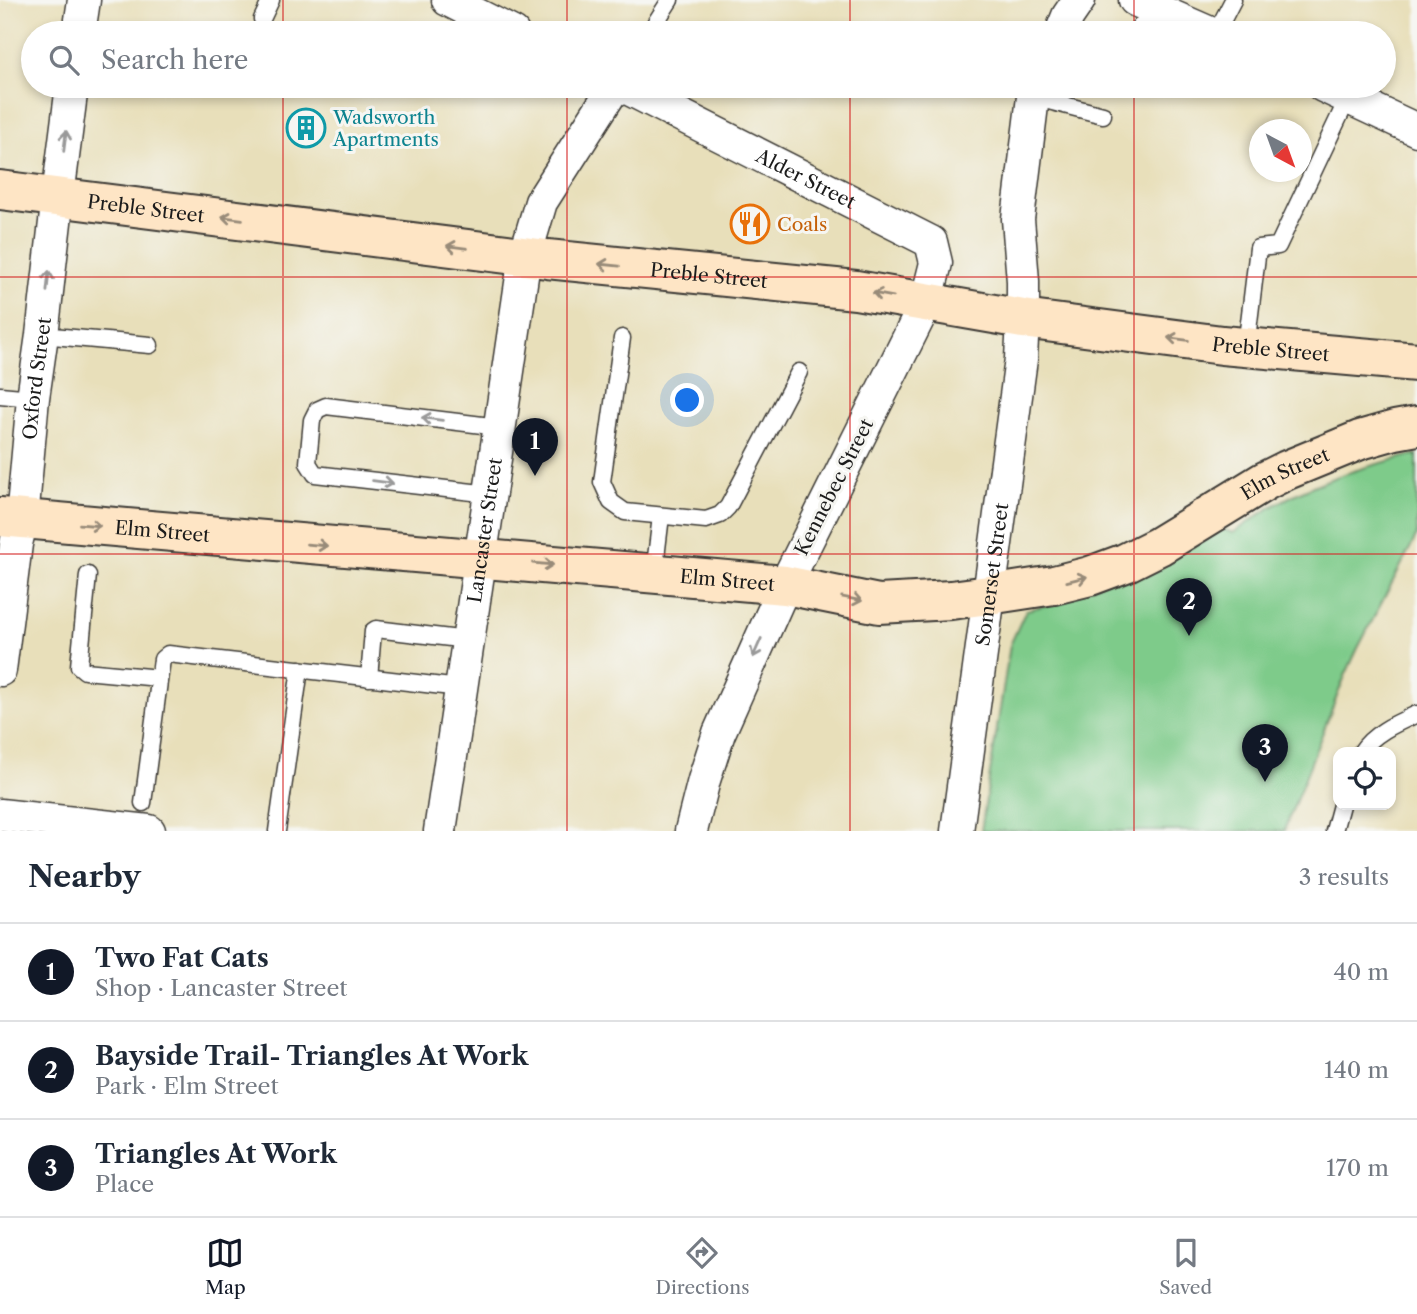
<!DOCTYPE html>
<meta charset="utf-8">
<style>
:root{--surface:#fff;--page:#f2f2f3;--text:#1f2937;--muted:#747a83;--line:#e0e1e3;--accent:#111827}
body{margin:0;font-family:"Libre Caslon Text",serif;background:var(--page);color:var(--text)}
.controls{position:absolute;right:21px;bottom:21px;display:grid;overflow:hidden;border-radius:14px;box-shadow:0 4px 10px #0003}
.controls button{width:63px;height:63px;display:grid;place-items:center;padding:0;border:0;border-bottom:2px solid var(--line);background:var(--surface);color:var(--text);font:35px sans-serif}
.compass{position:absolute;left:1249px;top:119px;width:63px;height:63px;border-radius:50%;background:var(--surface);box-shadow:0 4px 10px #0003;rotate:139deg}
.you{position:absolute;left:688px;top:401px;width:24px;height:24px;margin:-18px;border:5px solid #fff;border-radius:50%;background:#1a73e8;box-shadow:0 0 0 10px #1a73e833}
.badge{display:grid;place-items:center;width:46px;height:46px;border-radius:50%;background:var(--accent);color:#fff;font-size:23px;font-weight:700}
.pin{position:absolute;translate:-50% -58px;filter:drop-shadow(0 2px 4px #0008)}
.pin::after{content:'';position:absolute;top:37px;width:24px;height:21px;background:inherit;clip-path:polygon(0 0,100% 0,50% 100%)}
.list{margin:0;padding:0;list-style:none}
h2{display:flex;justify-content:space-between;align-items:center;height:91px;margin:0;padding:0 28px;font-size:30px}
h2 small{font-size:23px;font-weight:400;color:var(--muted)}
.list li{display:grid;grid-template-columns:46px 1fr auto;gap:21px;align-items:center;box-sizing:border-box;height:98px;padding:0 28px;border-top:2px solid var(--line)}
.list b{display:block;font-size:26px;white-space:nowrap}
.list p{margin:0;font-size:23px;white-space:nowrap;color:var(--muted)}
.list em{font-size:23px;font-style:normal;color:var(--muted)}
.icon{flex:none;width:38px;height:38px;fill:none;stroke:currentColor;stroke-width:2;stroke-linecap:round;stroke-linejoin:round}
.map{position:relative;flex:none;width:1417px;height:831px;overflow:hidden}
.search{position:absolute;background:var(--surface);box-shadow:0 4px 10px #0003;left:21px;right:21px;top:21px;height:77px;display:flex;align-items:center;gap:18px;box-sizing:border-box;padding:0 24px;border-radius:38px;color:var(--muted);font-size:26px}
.sheet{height:385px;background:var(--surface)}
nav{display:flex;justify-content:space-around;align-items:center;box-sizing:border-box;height:98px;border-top:2px solid var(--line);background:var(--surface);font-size:19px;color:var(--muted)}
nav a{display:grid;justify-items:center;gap:4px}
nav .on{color:var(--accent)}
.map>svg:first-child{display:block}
.green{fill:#7ecb8a;stroke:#4d7453;stroke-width:2}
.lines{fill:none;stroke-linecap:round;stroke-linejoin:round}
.service-casing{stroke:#3b3934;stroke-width:19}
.minor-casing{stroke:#3b3934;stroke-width:35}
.secondary-casing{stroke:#3b3934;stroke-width:42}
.service{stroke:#fff;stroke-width:16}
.minor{stroke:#fff;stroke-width:32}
.secondary{stroke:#fee5c5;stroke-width:38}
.oneway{stroke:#999}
.oneway2{stroke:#988b79}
.grid{fill:none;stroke:#d62828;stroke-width:2;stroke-opacity:0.55}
.labels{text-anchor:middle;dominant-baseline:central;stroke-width:6;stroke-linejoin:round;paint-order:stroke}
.culture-label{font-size:19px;fill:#0d838f;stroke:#f6f6f2;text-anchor:start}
.street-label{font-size:19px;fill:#1c1c1c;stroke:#f6f6f2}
.food-label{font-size:19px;fill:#c56008;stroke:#f6f6f2;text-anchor:start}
</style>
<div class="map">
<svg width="1417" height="831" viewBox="0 0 1417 831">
<rect width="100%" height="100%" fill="#f6f6f2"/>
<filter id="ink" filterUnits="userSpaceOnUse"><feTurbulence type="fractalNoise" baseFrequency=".0143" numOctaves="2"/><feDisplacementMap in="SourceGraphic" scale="14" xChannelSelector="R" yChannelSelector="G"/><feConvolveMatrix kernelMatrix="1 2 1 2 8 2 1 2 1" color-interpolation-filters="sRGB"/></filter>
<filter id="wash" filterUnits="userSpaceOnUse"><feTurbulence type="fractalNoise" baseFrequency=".00686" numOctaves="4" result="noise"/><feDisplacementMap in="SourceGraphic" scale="28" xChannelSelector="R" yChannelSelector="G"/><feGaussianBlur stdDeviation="1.57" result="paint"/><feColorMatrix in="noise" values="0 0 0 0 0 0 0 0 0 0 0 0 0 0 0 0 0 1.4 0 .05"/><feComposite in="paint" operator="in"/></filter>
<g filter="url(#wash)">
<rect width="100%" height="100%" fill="#e8dfba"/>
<path class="green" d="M1417 454V535L1358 648 1345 676 1284 831H981L1010 645 1026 610 1056 603 1222 529 1233 533C1250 522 1266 509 1284 500 1326 477 1371 465 1417 454Z"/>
</g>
<g filter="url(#ink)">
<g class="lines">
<defs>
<g id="service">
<path d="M262 19 271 0"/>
<path d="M649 33 670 0"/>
<path d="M1133 33 1157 10"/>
<path d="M1216 33 1233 0"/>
<path d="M1033 97 1103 115"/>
<path d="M42 335 150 345"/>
<path d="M622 338 602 482 611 502 625 512 706 520 720 515 728 507 799 372"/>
<path d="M1246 347 1258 248 1278 246 1348 98"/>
<path d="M0 395 33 398"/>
<path d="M490 494 315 474 308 463 312 420 317 410 326 406 499 427"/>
<path d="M654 574 661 516"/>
<path d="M88 575 79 666 85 671 159 678"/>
<path d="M369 678 373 631 376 629 467 640"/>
<path d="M1361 752C1373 733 1397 723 1417 714"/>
<path d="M143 803 162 659 168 654 460 688"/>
<path d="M277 831 300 669"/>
<path d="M1334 831 1341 805"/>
</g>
<g id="minor">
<path d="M448 0 513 33"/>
<path d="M1135 0 1210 33"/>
<path d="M79 33 84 0"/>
<path d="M1061 33 1068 16 1079 0"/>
<path id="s1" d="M623 86 931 242 936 263 926 303 785 585 719 733 704 780 691 831"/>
<path d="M1323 86 1417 130"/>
<path id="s2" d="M0 670 16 544 22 519 33 398 42 335 58 196 72 86"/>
<path d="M0 815 149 831"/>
<path id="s3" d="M440 831 525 256 541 202 615 86"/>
<path id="s4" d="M957 831 1021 359 1023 319V281L1018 219 1033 97 1038 86"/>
</g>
<g id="secondary">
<path id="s5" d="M0 190 547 259 856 290 1023 319 1222 345 1417 362"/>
<path id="s6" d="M0 517 785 585 879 604 951 600 989 595 1054 585 1090 576 1125 563 1159 546 1265 481 1287 470 1360 440 1395 430 1417 426"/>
</g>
</defs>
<use href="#service" class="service-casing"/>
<use href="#minor" class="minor-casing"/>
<use href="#secondary" class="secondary-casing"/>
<use href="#service" class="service"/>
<use href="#minor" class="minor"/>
<use href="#secondary" class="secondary"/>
</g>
<defs><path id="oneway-shaft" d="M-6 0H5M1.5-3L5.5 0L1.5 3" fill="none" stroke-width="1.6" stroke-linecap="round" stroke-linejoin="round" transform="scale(1.75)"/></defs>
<g class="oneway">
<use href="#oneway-shaft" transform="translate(65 141) rotate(-83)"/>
<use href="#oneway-shaft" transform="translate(48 281) rotate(-84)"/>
<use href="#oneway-shaft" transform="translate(432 419) rotate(-173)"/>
<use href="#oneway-shaft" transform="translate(383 482) rotate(7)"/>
<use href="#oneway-shaft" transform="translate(757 648) rotate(114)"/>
</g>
<g class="oneway2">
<use href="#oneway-shaft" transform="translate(232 218) rotate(-173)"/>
<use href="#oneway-shaft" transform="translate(457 247) rotate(-173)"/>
<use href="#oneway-shaft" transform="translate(609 265) rotate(-174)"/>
<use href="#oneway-shaft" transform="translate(883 295) rotate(-170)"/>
<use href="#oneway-shaft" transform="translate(1178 339) rotate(-172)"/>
<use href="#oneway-shaft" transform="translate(90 525) rotate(5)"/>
<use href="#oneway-shaft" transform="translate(317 545) rotate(5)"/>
<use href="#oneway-shaft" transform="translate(543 564) rotate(5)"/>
<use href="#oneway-shaft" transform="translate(1077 579) rotate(-14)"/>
<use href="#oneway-shaft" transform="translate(852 599) rotate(11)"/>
</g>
</g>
<path class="grid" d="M283 0V33M567 0V33M850 0V33M1134 0V33M283 86V831M567 86V831M850 86V831M1134 86V831M0 277H1417M0 554H1417"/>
<defs>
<symbol id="building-ring" viewBox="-11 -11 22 22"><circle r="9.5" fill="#f6f6f2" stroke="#0f9aa8" stroke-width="1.5"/><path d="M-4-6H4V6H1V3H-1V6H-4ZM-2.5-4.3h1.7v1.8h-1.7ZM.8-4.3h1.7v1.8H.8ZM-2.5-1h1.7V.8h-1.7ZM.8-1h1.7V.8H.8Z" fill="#0f9aa8"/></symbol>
<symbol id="restaurant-ring" viewBox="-11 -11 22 22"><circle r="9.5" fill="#f6f6f2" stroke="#e8710a" stroke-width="1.5"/><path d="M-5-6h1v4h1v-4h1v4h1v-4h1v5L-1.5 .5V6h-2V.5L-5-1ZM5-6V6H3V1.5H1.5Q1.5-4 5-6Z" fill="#e8710a"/></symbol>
</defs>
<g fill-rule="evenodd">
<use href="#building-ring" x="284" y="106" width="44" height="44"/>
<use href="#restaurant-ring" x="728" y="202" width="44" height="44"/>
</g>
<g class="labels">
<g class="culture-label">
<text x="333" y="117">Wadsworth<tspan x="333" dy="22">Apartments</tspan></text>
</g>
<g class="street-label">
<text stroke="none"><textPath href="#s1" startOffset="205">Alder Street</textPath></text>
<text stroke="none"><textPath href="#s5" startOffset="147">Preble Street</textPath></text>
<text stroke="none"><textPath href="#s5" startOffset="714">Preble Street</textPath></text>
<text stroke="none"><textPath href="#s5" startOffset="1281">Preble Street</textPath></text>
<text stroke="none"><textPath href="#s2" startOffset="294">Oxford Street</textPath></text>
<text stroke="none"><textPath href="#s6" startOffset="1318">Elm Street</textPath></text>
<text transform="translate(834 487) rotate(-63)">Kennebec Street</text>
<text stroke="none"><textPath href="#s3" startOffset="304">Lancaster Street</textPath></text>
<text stroke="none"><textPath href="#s6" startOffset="163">Elm Street</textPath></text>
<text stroke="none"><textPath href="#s4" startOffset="259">Somerset Street</textPath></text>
<text stroke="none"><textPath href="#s6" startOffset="730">Elm Street</textPath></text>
</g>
<g class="food-label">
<text x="777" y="224">Coals</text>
</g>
</g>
</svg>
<div class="controls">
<button><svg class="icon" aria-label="locate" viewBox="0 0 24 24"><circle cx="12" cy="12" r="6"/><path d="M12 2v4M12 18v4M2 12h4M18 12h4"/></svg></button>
</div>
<svg class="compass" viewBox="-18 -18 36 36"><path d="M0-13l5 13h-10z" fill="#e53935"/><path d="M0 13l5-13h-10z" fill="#747a83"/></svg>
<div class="you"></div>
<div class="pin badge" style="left:535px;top:476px">1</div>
<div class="pin badge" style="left:1189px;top:636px">2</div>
<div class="pin badge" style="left:1265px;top:782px">3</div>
<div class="search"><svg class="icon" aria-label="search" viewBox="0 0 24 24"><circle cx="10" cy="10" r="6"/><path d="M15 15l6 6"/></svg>Search here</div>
</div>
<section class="sheet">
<h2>Nearby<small>3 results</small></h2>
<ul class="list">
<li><span class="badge">1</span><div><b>Two Fat Cats</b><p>Shop · Lancaster Street</p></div><em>40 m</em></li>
<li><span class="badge">2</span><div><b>Bayside Trail- Triangles At Work</b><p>Park · Elm Street</p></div><em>140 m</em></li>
<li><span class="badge">3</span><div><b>Triangles At Work</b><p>Place</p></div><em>170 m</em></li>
</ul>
</section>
<nav>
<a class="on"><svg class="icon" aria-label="map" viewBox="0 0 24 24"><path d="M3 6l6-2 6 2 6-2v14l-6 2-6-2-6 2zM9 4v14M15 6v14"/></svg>Map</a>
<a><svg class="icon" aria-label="directions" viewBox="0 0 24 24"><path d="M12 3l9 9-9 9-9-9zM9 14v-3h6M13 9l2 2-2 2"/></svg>Directions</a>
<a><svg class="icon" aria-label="saved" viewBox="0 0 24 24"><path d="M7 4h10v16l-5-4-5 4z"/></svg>Saved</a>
</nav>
